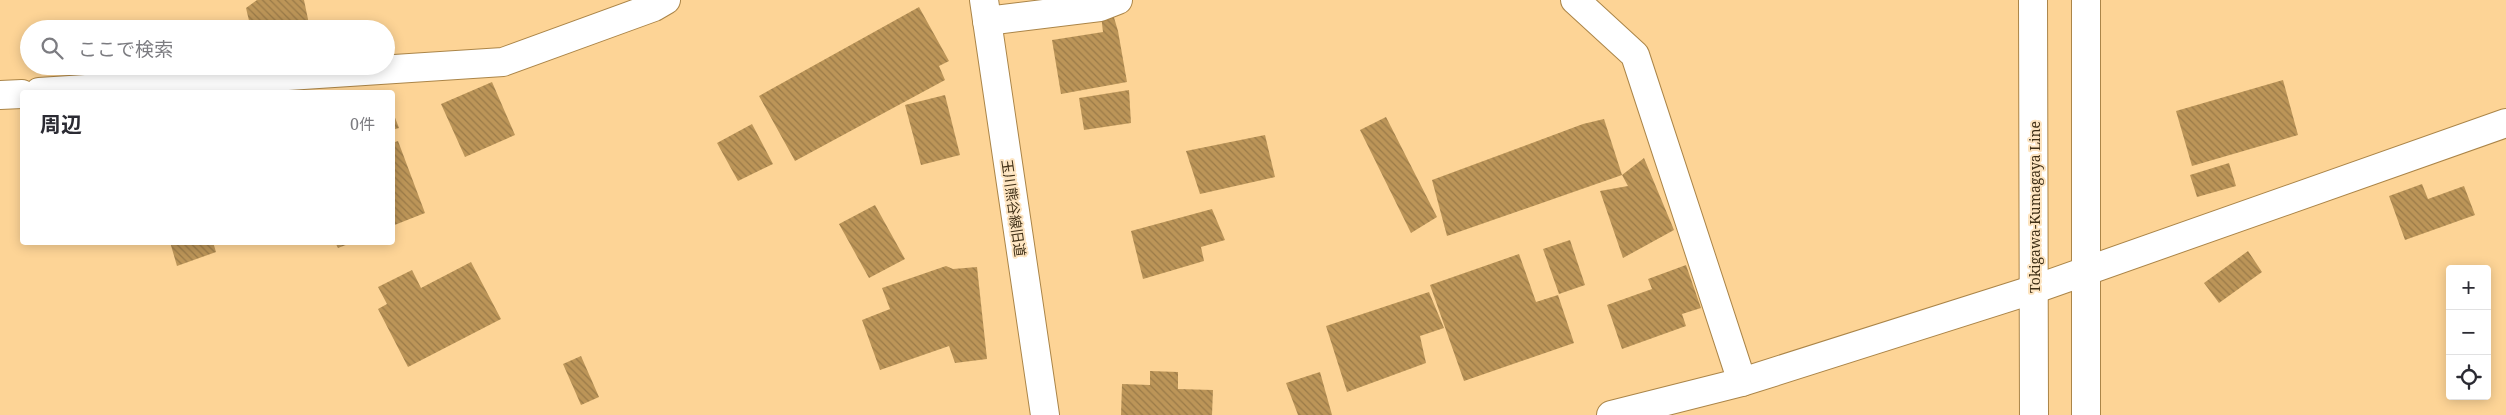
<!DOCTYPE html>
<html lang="ja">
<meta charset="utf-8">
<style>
:root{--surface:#fff;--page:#f2f2f3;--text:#2b2b33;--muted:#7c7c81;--line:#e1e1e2}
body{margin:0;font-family:"Noto Serif","Noto Sans JP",serif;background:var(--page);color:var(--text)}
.controls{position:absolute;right:15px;bottom:15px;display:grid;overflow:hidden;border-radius:5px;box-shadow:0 2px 12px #0003}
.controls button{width:45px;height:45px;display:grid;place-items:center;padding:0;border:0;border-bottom:1px solid var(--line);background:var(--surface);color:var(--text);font:25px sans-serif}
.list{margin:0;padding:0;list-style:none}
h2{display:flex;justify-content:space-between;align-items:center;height:65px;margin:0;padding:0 20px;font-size:21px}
h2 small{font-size:16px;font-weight:400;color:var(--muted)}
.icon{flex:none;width:28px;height:28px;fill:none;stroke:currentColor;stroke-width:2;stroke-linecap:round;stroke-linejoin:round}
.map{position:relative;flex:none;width:2506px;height:415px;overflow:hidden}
.search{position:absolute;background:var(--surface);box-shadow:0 2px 12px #0003;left:20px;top:20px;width:375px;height:55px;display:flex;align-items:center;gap:12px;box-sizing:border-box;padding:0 18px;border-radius:28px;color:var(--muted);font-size:19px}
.panel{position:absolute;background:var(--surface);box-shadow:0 2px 12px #0003;left:20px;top:90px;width:375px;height:155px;border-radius:5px}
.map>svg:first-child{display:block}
.building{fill:url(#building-back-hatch)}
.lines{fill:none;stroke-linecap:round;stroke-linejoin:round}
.minor-casing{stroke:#ab8548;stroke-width:30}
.major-casing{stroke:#ab8548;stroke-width:30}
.minor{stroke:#fff;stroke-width:28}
.major{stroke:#fff;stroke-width:28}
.labels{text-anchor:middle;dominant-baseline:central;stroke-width:4;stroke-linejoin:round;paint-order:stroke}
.street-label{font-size:14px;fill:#3f2f16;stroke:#fde4c0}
</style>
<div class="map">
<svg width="2506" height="415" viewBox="0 0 2506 415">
<defs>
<pattern id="building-back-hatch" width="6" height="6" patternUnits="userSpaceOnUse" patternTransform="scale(1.25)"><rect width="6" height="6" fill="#bc9558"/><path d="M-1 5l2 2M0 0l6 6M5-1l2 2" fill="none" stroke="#9a7a48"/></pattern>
</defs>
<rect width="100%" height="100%" fill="#fdd496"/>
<g class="building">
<path d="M257 0H304L310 29H251L246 8Z"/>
<path d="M1110 4 1118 31 1127 82 1061 94 1052 40 1103 32 1100 7Z"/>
<path d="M919 7 949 61 939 66 945 80 795 161 759 96Z"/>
<path d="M2283 80 2298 135 2192 166 2176 111Z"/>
<path d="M492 82 515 135 465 157 441 104Z"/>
<path d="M1129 90 1131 123 1084 130 1079 98Z"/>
<path d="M945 95 960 155 921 165 905 105Z"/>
<path d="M392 110 399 128 392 130Z"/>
<path d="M1386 117 1437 217 1411 233 1360 130Z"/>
<path d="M1604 119 1622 175 1447 236 1432 180 1583 124Z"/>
<path d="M752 124 773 164 738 181 717 143Z"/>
<path d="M1265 135 1275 177 1200 194 1186 151Z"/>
<path d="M398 141 425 213 392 226V143Z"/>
<path d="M1644 158 1674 230 1623 258 1600 191 1628 186 1622 175Z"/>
<path d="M2229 163 2236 186 2197 197 2190 175Z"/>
<path d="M2422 184 2428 199 2464 186 2475 215 2405 240 2389 196Z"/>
<path d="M875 205 905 259 869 278 839 224Z"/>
<path d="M1212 209 1225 240 1201 247 1204 261 1143 279 1131 231Z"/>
<path d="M1570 240 1585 285 1559 294 1543 249Z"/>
<path d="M170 242H213L216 252 177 266Z"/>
<path d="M335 242H351V243L338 248Z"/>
<path d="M2248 251 2262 272 2219 303 2204 283Z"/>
<path d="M1519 254 1536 302 1558 295 1574 343 1464 381 1430 285Z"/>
<path d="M471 262 501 319 408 367 378 309 387 304 378 287 412 270 421 288Z"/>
<path d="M1686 265 1701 308 1682 314 1686 326 1622 349 1607 305 1652 289 1648 279Z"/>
<path d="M946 266 953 269 977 267 987 359 955 363 949 346 880 370 862 320 890 309 882 288Z"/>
<path d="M1429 292 1444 328 1420 336 1426 363 1347 392 1326 326Z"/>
<path d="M581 356 599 397 581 405 563 364Z"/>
<path d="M1150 371 1178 372V389L1213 390 1212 415H1121L1122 384 1150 385Z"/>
<path d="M1320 372 1332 415H1298L1286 383Z"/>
</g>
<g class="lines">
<defs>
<g id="minor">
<path d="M984 0 1045 415"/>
<path d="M1575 0 1635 55 1742 382"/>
<path d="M987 21 1100 7 1118 0"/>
<path d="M39 92 503 62 654 7 666 0"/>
<path d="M0 95 22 94"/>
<path d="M1611 415 1742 382 2035 289 2506 123"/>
</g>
<g id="major">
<path d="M2033 0 2034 415"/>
<path d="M2086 0V415"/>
</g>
</defs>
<use href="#minor" class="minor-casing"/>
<use href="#major" class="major-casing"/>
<use href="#minor" class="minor"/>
<use href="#major" class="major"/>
</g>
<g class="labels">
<g class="street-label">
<text transform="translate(2034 207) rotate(-90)">Tokigawa-Kumagaya Line</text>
<text transform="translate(1014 208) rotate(82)">玉川熊谷線旧道</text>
</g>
</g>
</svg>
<div class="controls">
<button>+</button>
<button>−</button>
<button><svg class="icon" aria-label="locate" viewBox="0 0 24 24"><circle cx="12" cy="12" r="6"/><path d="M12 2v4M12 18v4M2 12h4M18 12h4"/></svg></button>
</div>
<div class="search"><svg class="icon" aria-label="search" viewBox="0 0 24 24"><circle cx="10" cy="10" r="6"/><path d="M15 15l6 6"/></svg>ここで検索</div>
<section class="panel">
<h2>周辺<small>0件</small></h2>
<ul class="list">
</ul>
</section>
</div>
